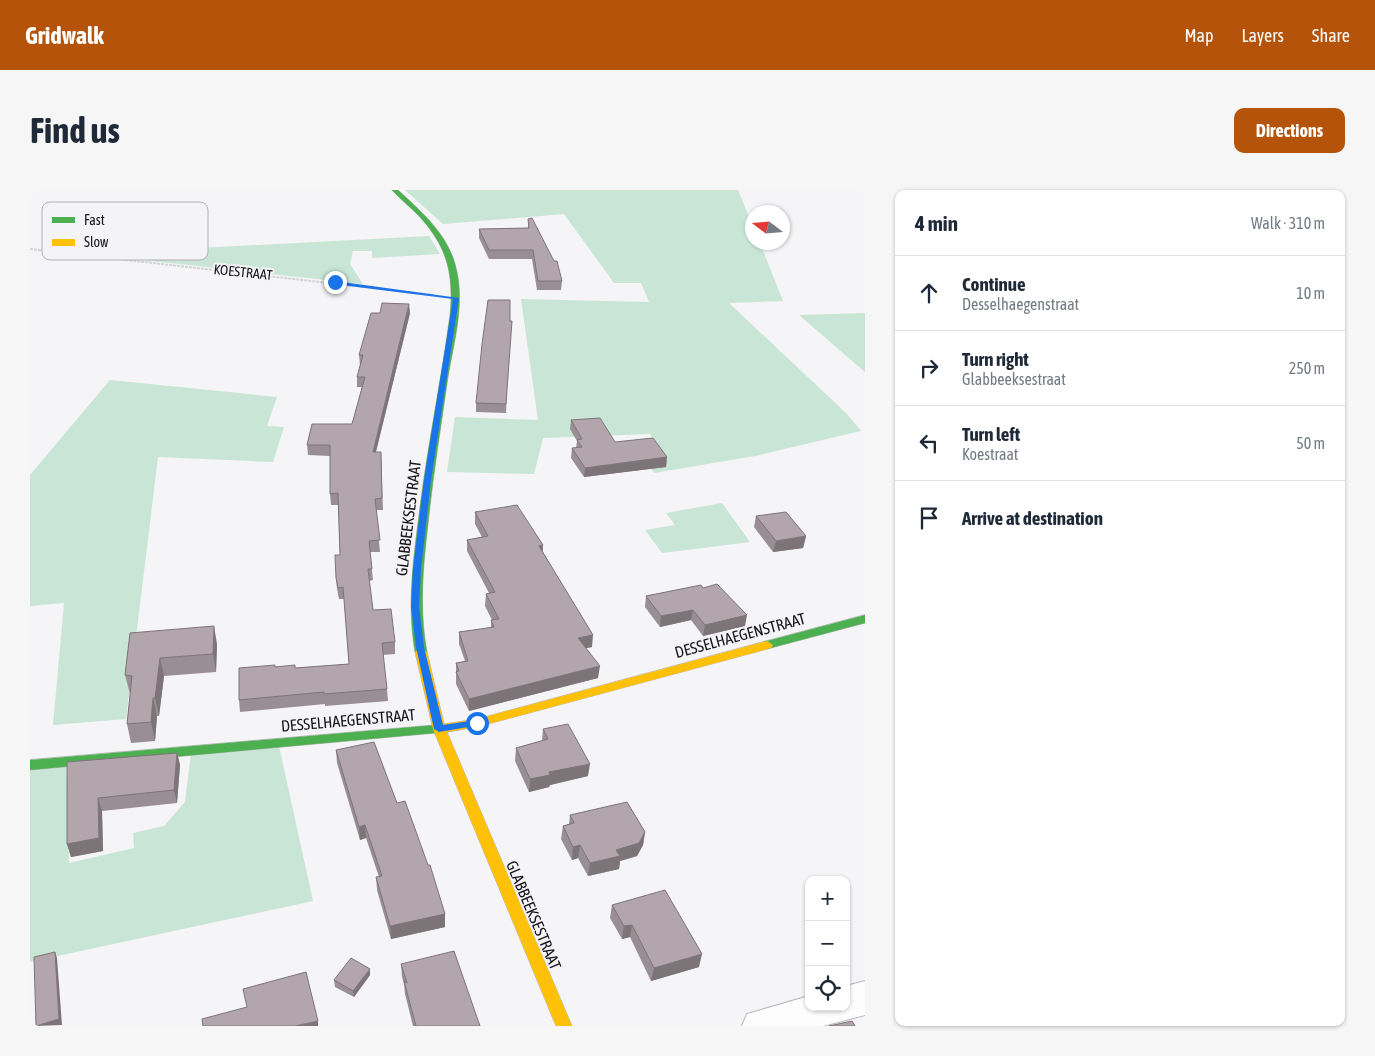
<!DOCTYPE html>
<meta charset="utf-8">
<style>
:root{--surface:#fff;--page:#f6f6f7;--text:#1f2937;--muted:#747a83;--line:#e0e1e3;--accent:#b45309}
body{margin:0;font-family:"Asap Condensed",sans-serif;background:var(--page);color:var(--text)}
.controls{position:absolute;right:15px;bottom:15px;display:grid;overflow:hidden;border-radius:10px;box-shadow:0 1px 4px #0004}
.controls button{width:45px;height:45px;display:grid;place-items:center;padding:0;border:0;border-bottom:1px solid var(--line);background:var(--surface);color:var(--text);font:25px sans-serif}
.compass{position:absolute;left:715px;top:15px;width:45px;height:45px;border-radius:50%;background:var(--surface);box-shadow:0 1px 4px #0004;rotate:286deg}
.stop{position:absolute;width:15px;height:15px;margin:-11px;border:4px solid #1a73e8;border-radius:50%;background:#fff}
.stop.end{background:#1a73e8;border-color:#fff;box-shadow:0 1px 5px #0008}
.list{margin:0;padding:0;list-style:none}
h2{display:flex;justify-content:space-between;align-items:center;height:65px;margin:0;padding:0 20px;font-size:21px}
h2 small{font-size:16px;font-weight:400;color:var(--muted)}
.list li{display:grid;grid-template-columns:32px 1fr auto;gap:15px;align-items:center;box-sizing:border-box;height:75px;padding:0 20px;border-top:1px solid var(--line)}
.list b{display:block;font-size:19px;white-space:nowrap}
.list p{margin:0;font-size:16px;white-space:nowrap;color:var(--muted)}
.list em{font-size:16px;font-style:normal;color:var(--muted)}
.icon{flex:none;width:28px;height:28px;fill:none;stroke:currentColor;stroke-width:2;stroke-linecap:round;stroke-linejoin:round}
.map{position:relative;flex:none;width:835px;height:836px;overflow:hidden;border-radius:10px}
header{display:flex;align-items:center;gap:30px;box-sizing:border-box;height:70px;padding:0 25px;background:var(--accent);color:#fff}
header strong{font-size:24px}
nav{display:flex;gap:28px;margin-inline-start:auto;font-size:18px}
.intro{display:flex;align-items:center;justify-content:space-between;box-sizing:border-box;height:120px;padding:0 30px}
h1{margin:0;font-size:35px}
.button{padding:12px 22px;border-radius:10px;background:var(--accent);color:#fff;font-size:18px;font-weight:700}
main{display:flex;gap:30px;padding:0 30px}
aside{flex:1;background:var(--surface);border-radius:10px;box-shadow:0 1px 4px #0004}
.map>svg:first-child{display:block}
.green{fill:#c8e5d6}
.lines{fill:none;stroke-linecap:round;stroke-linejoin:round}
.street-casing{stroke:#b8b8ba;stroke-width:2}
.fast-casing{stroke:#b8b8ba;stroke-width:1}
.slow-casing{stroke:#b8b8ba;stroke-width:1}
.path{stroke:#d4d4d4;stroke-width:2;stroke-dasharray:3 1;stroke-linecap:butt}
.street{fill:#fefdfe;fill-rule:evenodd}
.fast{fill:#4caf50;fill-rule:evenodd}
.slow{fill:#ffc107;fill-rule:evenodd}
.wall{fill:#998e94}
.shaded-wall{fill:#7d7478}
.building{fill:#b2a5ac;stroke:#7d7478}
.route{fill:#1a73e8}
.labels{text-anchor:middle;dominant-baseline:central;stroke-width:4;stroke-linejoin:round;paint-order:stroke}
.far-street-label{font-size:14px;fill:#151517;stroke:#f4f3f8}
.street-label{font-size:16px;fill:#151517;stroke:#f4f3f8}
.key{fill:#f4f3f8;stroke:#b1b0b4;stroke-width:1}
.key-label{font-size:14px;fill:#151517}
</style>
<header>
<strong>Gridwalk</strong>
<nav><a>Map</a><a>Layers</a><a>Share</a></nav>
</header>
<div class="intro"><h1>Find us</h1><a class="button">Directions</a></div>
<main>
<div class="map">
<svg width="835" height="836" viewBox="0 0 835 836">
<rect width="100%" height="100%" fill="#f5f4f7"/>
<g class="green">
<path d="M375 0H708L722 34V52L730 53 753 111 699 113 816 223 831 241 725 266 624 283 617 273 638 270 620 244 513 248 504 284 417 282 425 227 508 230 491 109 619 112 611 93H584L534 24 413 34Z"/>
<path d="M399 46 410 64 342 68V61H323L320 74 333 94 57 64Z"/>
<path d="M835 123V182L769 125Z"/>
<path d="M80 190 247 207 237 236 254 237 243 272 128 267 96 529 23 535 34 413 0 416V285Z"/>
<path d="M692 313 720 352 632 363 615 340 645 335 636 323Z"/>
<path d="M249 556 283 711 0 772V580L36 575 39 673 104 658 103 643 134 636 155 612 161 564Z"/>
</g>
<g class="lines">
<defs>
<path id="street" d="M835 791V825L793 836H712L717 824 779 806V817H816V796Z"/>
<g id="fast">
<path d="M362 0H368C391 21 417 44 425 74 436 111 424 151 418 187 411 236 403 285 398 334 393 377 389 419 397 462L391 466 385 462C377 416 383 371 389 325 397 258 411 192 420 125 424 83 417 56 388 25 379 16 370 9 362 0Z"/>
<path d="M835 425V433L737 459 731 455 733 452Z"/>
<path d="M417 534 422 535 423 538 422 541 417 542 0 580V570Z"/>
</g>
<path id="slow" d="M737 451 743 455 741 458 447 537 417 542 542 836H526L403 539 385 462 391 458 397 462 414 534 447 529Z"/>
</defs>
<use href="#street" class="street-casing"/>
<use href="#fast" class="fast-casing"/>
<use href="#slow" class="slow-casing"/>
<path class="path" d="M0 59 404 105"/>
<use href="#street" class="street"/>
<use href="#fast" class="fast"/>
<use href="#slow" class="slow"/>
</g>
<g class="wall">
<path d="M498 29 532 91 531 100H507L502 69H459L449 48V39L498 38Z"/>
<path d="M380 123 346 262H351L353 320H346L350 362H340L343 390 339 391 343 420 365 452V464L353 465 357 499 358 511 295 516V514L210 522 209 510 245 477 265 478 319 474 314 409H309L307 399 306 388 310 365 308 315H301L300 304V266L278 265 277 255 322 234 332 197H327V187L330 175 329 165Z"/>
<path d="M480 131 476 223 446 222V213Z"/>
<path d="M541 230 585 252 637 267 636 277 554 287 541 268 542 258H546L547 251 540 239Z"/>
<path d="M445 322 513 355V362L562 457 556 458 568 488 439 521 426 494V473L435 471 429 454V442L461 438V430H462L455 416 456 404 459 403 437 361V350L452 347 445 334Z"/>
<path d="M726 326 776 346 773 358 743 362 724 337Z"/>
<path d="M673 398 715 436 673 446 661 430 630 437 615 417 616 406Z"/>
<path d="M100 443 187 454 186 482 134 486 129 526H127L125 551 101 553 97 534 100 504 95 485Z"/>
<path d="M513 539 558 586 520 595 519 597 499 602 485 571 486 558 512 551Z"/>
<path d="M306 560 367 613 415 724V737L361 749 347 700 346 687H349L336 648 330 650 307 573Z"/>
<path d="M147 563 150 575 147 613 72 621 73 661 41 667 37 654V572Z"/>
<path d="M540 625 615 642 613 655 607 666 590 671 589 679 558 686 548 668 542 670 531 649 533 636 539 634Z"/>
<path d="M582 715 669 777 621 791 600 747 592 749 580 728Z"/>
<path d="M371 774 450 836H383L375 804 374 794 372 787Z"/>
<path d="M340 785 324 807 305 797 304 790Z"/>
</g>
<g class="shaded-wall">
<path d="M379 114 380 123 343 273V262Z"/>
<path d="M637 267 636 277 554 287 555 278Z"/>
<path d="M776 346 773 358 743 362 746 351Z"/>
<path d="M513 355 512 367 509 356Z"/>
<path d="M663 420 661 430 630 437 631 426Z"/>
<path d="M717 425 715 436 673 446 675 435Z"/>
<path d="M184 436 187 454 186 482 183 464Z"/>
<path d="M563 445 562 457 547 460 548 448Z"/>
<path d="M130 468 134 486 129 526 125 508Z"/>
<path d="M570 476 568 488 439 521V509Z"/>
<path d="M123 508 127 526 125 551 121 532Z"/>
<path d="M147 563 150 575 147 613 144 600Z"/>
<path d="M560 574 558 586 520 595 519 597 499 602 500 589 519 582Z"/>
<path d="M68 608 72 621 73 661 41 667 37 654Z"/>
<path d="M335 635 336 648 330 650 329 637Z"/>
<path d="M615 642 613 655 607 666 590 671 589 679 558 686 560 673Z"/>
<path d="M550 655 548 668 542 670 543 657Z"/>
<path d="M415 724V737L361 749 360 736Z"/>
<path d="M602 735 600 747 592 749 594 736Z"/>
<path d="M25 762 27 768 32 835 6 836Z"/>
<path d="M672 764 669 777 621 791 624 778Z"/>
<path d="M340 779V785L324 807 323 801Z"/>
<path d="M288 831V836H265Z"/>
</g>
<g class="building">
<path d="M502 28 524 71H527L532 91H508L503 60H459L449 39 499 38 498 29Z"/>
<path d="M458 110H480V131H482L476 214 446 213 452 154Z"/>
<path d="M352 113 379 114 343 262H351L352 308 345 309 350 350 339 351 342 379H338L343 420 361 419 365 452 352 453 357 499 294 504V502L209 510V478L245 475V477L265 475V478L319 474 313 397 308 398 306 388 305 365H310L308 303 300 304V255H277L282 234H322L335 187H327L333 165H329L341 123H350Z"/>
<path d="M570 228 585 252 623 248 637 267 555 278 542 258 552 257 547 250 552 249 541 230Z"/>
<path d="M487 315 513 355 509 356 563 445 548 448 570 476 439 509 426 482 429 481 426 473 438 471 429 442 464 437 461 430 469 429 456 404 465 402 437 350 458 346 445 322Z"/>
<path d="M756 322 776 346 746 351 726 326Z"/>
<path d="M687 394 717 425 675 435 663 420 631 426 616 406 671 395 673 398Z"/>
<path d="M184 436 183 464 130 468 125 508H123L121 532 97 534 102 486 95 485 100 443Z"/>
<path d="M538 534 560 574 519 582 520 585 500 589 486 558 518 549 513 539Z"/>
<path d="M344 552 367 613 375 611 398 675H400L415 724 360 736 346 687 352 686 335 635 329 637 306 560Z"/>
<path d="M147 563 144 600 68 608 69 648 37 654V572Z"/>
<path d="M597 612 615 642 609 653 586 660 590 666 560 673 550 655 543 657 533 636 544 633 540 625Z"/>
<path d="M635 700 672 764 624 778 602 735 594 736 582 715Z"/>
<path d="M424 761 450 836H386L374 791 377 793 371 774Z"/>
<path d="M25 762 29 829 6 836 4 767Z"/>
<path d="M321 768 340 779 323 801 304 790Z"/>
<path d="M276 782 288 831 265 836H173L172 829 217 817 213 799Z"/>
<path d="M822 831 825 836H799Z"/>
</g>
<path class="route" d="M305 91 429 108 401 290 391 379 389 416 394 457 413 535 447 530H450V535L409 542 404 539 386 457 381 416 383 379 394 290 423 109 303 94Z"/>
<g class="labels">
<g class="far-street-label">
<text transform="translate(213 82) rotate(6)">KOESTRAAT</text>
</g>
<g class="street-label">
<text transform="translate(378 328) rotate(-83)">GLABBEEKSESTRAAT</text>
<text transform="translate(710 445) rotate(-15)">DESSELHAEGENSTRAAT</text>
<text transform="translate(318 530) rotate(-5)">DESSELHAEGENSTRAAT</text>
<text transform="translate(504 725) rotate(67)">GLABBEEKSESTRAAT</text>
</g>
</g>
<rect x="12" y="12" width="166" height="58" rx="8" class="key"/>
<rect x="22" y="27" width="23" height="6" fill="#4caf50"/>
<rect x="22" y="49" width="23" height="7" fill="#ffc107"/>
<g class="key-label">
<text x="54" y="35">Fast</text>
<text x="54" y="57">Slow</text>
</g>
</svg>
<div class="controls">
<button>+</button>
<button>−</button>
<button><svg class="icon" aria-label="locate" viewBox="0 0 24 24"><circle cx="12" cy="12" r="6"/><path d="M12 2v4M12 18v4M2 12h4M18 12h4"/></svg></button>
</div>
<svg class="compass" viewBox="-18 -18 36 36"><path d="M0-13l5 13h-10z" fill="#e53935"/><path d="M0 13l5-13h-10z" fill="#747a83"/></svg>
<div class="stop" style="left:447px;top:533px"></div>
<div class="stop end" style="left:305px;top:92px"></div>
</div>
<aside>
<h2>4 min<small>Walk · 310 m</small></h2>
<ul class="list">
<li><svg class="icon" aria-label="ahead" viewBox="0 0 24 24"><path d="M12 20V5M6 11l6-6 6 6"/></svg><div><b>Continue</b><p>Desselhaegenstraat</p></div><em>10 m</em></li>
<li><svg class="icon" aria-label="right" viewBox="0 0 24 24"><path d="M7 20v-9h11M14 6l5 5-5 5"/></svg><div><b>Turn right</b><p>Glabbeeksestraat</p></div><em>250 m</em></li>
<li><svg class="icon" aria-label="left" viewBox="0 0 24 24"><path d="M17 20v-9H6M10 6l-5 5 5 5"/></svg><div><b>Turn left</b><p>Koestraat</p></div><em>50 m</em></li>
<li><svg class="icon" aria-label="arrive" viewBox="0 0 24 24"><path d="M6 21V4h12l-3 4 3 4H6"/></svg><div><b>Arrive at destination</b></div></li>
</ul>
</aside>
</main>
